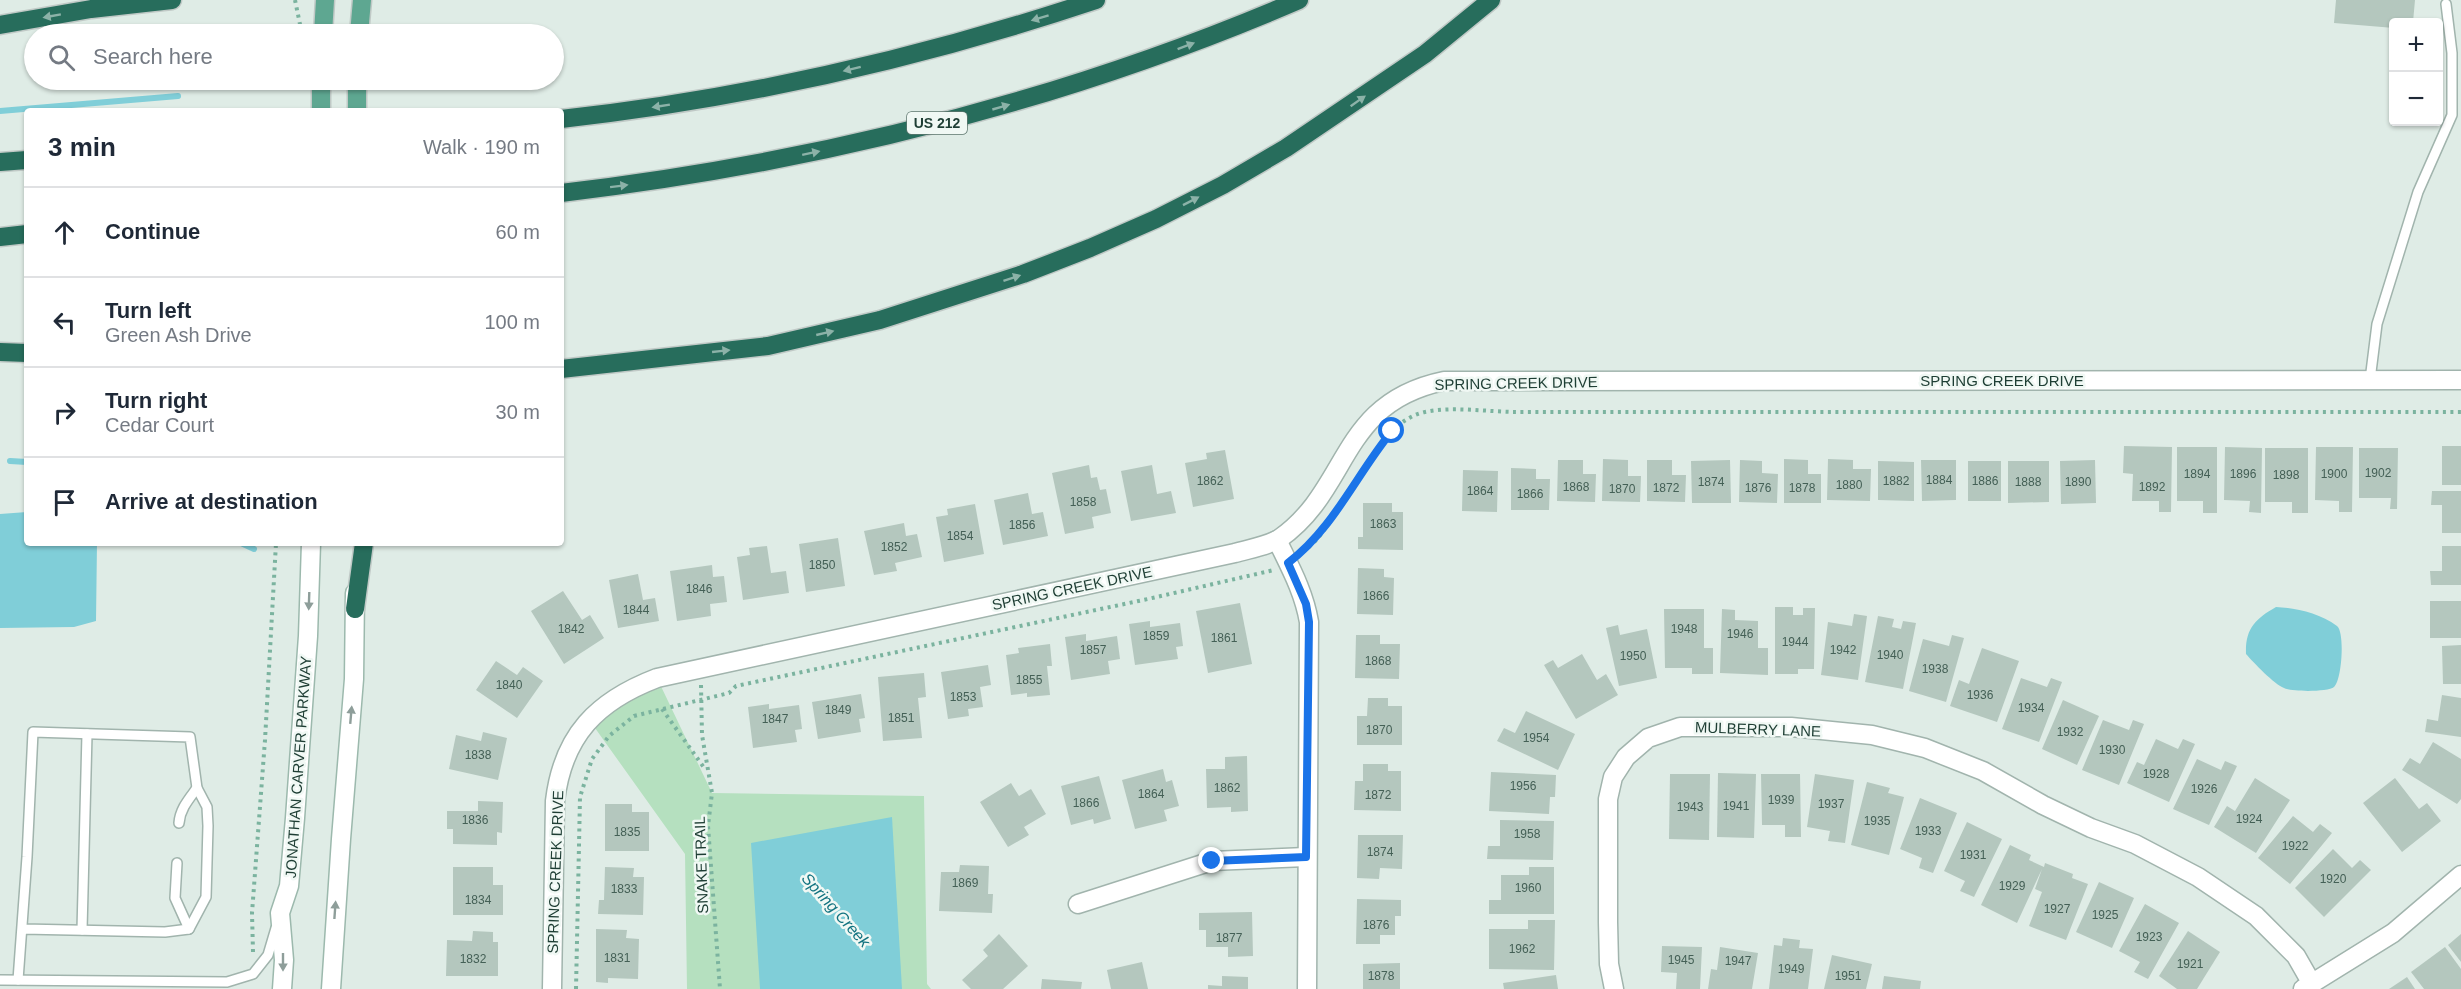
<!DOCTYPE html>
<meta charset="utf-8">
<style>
:root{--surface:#fff;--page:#f6f6f7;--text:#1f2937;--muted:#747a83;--line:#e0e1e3}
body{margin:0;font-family:Helvetica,sans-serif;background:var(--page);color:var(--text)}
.controls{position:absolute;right:18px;top:18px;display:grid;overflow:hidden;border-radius:6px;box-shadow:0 2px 4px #0004}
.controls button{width:54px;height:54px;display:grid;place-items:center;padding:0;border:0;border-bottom:2px solid var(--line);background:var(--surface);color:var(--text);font:30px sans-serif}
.stop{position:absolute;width:18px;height:18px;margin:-14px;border:4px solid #1a73e8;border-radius:50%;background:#fff}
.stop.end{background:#1a73e8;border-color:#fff;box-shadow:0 2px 6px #0008}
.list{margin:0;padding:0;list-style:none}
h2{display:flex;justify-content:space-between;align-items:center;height:78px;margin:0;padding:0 24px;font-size:26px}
h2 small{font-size:20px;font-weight:400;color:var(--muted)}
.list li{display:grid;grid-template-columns:39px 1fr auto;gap:18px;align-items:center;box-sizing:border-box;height:90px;padding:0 24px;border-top:2px solid var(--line)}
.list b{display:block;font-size:22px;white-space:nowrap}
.list p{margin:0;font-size:20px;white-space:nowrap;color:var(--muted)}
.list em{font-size:20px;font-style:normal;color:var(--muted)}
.icon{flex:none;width:33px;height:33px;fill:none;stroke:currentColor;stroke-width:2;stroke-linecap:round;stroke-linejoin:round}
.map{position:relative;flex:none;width:2461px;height:989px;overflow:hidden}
.search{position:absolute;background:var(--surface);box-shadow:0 2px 4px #0004;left:24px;top:24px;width:540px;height:66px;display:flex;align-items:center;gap:15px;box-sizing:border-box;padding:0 21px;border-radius:33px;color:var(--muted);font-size:22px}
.panel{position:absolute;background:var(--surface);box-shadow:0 2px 4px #0004;left:24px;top:108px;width:540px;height:438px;border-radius:6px}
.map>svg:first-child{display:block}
.green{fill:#b5e0bf}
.water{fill:#80ced8}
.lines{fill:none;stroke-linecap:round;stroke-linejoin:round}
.stream{stroke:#80ced8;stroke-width:6}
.building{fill:#b4c7be}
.lane-casing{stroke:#a1b4ad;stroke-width:12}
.street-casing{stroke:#a1b4ad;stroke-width:21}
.secondary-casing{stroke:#9cb9ad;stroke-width:21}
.primary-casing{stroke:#c0c9c6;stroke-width:21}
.highway-casing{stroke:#c0c9c6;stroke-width:21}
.path{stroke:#7bb39f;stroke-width:4;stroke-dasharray:3 4.5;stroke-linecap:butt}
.lane{stroke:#fff;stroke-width:9}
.street{stroke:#fff;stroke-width:18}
.secondary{stroke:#fff;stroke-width:18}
.primary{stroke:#5ea791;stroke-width:18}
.highway{stroke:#276d5c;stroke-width:18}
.oneway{fill:#8cb2a8}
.oneway2{fill:#8e9e9a}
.route{stroke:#1a73e8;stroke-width:8}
.labels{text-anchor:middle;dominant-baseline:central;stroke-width:5;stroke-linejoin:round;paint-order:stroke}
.number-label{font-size:12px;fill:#446056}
.shield{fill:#f0f8f4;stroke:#5d766e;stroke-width:1.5}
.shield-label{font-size:14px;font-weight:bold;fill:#1e3e34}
.street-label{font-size:15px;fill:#1e3e34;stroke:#f0f8f4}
.water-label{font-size:16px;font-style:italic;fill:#127380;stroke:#f0f8f4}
</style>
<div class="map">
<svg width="2461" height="989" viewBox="0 0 2461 989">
<rect width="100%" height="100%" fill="#dfece6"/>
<path class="green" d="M657 678 712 793 924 796 927 984 931 989H687L685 854 590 721Z"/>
<g class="water">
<path d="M27 512V543H97L96 621 74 627 0 628V514Z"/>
<path d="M2276 607C2297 608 2319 613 2337 626 2345 632 2342 680 2334 687 2328 692 2292 692 2284 688 2274 684 2254 663 2246 654 2245 629 2255 619 2276 607Z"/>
<path d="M892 817 902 989H760L751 843Z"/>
</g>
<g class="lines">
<g class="stream">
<path d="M0 111 178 96"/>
<path d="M10 461 27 462"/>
<path d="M241 543 254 549"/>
</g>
</g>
<g class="building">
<path d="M2336 0H2415L2413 22H2394V28L2334 23Z"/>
<path d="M2124 446 2172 447 2171 512H2159V501H2132L2133 474 2123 473Z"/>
<rect x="2442" y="446" width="19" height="39"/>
<path d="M2177 447H2217V513H2203V501H2177Z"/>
<path d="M2225 447 2262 448 2261 513 2249 512 2250 501 2224 500Z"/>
<path d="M2316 447H2353L2352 512H2339V501L2315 500Z"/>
<path d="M2265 448H2308V513H2292V502H2265Z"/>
<path d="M2359 448H2398L2397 509H2390L2391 498H2359Z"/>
<path d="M1225 450 1234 499 1193 507 1185 463 1207 459 1206 453Z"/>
<path d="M1603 459 1628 460V476H1641L1640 502 1602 501Z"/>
<path d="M1784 459 1808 460V474H1821V503H1784Z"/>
<path d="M1828 459 1853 460V469H1871L1870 501 1827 500Z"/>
<path d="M1558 460H1583V474H1596L1595 502 1557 501Z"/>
<path d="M1647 460H1672V475H1686L1685 502 1647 501Z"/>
<path d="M1730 460 1731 503H1692L1691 461Z"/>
<path d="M1740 460 1762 461V473L1778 474 1777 503 1739 502Z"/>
<path d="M1921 460H1956V500L1922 501Z"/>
<path d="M2095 460 2096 503 2061 504 2060 461Z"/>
<path d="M1878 461 1914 462V501L1878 500Z"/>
<rect x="1968" y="461" width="33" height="40"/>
<path d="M2008 461H2049V502L2008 503Z"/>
<path d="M1089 465 1091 478 1097 477 1100 490 1106 489 1111 513 1092 517 1094 528 1065 534 1052 473Z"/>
<path d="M1152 465 1157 494 1171 491 1176 513 1131 521 1121 471Z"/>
<path d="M1511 468 1536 469V479H1550L1549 510H1511Z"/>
<path d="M1463 470 1498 471 1497 512 1462 511Z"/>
<path d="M2432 491H2461V533H2442V505H2431Z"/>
<path d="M1028 493 1032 514 1043 512 1048 536 1003 545 994 500Z"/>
<path d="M1363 503H1392V512H1403V550L1358 549V537H1363Z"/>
<path d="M975 504 984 554 944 562 936 517 948 515 947 509Z"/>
<path d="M904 523 906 536 917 534 922 557 895 563 897 571 874 575 864 531Z"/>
<path d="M838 538 845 586 806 592 799 544Z"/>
<path d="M767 546 771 573 786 571 789 593 743 600 737 557 750 555 749 548Z"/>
<path d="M2442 546H2461V585H2431L2430 571H2442Z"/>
<path d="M712 565 713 577 724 576 727 602 710 604 711 616 677 621 670 571Z"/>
<path d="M1358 568 1384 569V577L1394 578 1393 615 1357 614Z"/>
<path d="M638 574 643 600 655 598 659 621 618 628 609 580Z"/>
<path d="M563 591 582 620 590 615 604 638 564 664 531 611Z"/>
<rect x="2430" y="601" width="31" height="37"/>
<path d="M1240 603 1252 664 1208 673 1196 611Z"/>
<path d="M1775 607H1793V615H1803V608H1815L1814 669H1798V674H1775Z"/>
<path d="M1664 609H1704V648H1713V674H1692V668H1665Z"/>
<path d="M1722 609 1735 610V620L1758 621V648H1768V675L1720 673Z"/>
<path d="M1854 614 1867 616 1858 680 1821 675 1828 622 1852 626Z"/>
<path d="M1878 616 1894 619 1892 627 1901 629 1903 621 1916 623 1903 689 1865 682Z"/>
<path d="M1150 621V627L1180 623 1183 646 1176 647 1178 659 1135 665 1129 624Z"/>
<path d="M1618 625 1620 635 1647 629 1657 678 1619 686 1606 628Z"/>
<path d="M1086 634V641L1117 636 1120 659 1108 661 1110 674 1071 680 1065 637Z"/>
<path d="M1356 635H1380V644H1400L1399 679 1355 678Z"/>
<path d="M1952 635 1964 638 1946 702 1909 691 1923 639 1949 646Z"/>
<path d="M1050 644 1052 666H1047L1050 695 1027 697V693L1011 695 1006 655 1019 653 1018 648Z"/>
<path d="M2461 645V684H2443L2442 646Z"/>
<path d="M1982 648 2019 661 1997 722 1950 706 1959 680 1969 684Z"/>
<path d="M1582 654 1597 680 1606 674 1618 695 1576 719 1544 665 1553 660 1558 668Z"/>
<path d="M496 661 517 675 523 667 543 681 517 718 476 690Z"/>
<path d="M988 665 991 685 980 687 983 707 968 709 969 716 948 719 941 672Z"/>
<path d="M924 673 926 697 918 698 922 738 883 741 878 677Z"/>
<path d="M2021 678 2047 687 2051 678 2062 682 2039 742 2002 729Z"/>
<path d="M861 694 865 718 859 719 861 732 818 739 812 702Z"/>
<path d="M2442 695 2461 698V737L2425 732 2427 719 2438 721Z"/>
<path d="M1368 698H1388V706H1402V745H1357V716H1367Z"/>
<path d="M2063 700 2099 716 2077 765 2042 749Z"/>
<path d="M769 704V709L799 705 802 729 795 730 797 742 753 748 748 707Z"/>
<path d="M1526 711 1575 734 1558 770 1497 741 1504 728 1515 733Z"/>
<path d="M2103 720 2129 730 2133 720 2144 724 2119 785 2082 770Z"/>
<path d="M483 732 507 738 498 780 449 769 456 735 481 741Z"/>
<path d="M2156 739 2178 749 2183 739 2195 744 2169 802 2127 783 2137 762 2144 765Z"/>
<path d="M2433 742 2461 759V799L2457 804 2402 770 2410 758 2420 764Z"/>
<path d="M1247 756 1248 811 1231 812V807L1207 808 1206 769H1225V757Z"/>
<path d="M2197 759 2221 770 2225 761 2237 766 2209 825 2173 809Z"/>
<path d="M1363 764H1388V771H1401V811L1354 810 1355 781H1363Z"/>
<path d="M1163 769 1166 782 1172 780 1179 806 1164 810 1167 821 1135 829 1122 780Z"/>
<path d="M1491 772 1556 775 1555 797H1550L1549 814 1489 811Z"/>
<path d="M1718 773 1756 774 1754 838 1717 837Z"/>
<path d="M1670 774H1710L1709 840 1669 839Z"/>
<path d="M1761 774H1800L1801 837H1785V825H1762Z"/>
<path d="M1815 774 1854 780 1845 843 1828 841 1830 831 1807 827Z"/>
<path d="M1099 776 1111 819 1094 824 1093 819 1071 825 1061 786Z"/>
<path d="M2255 778 2290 800 2256 853 2214 827 2227 806 2235 811Z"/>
<path d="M2395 778 2419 809 2427 803 2441 821 2402 852 2363 803Z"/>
<path d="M1867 782 1890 788 1888 793 1904 797 1889 855 1851 845Z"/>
<path d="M1011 783 1019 796 1031 789 1046 814 1024 827 1029 835 1008 847 980 802Z"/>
<path d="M1920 798 1957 813 1933 873 1919 868 1922 858 1900 849Z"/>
<path d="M478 801 503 802 502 833 497 832V845L453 844V829H447V811H478Z"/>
<path d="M605 804H632V812H649V851H605Z"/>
<path d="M2293 816 2313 832 2320 824 2332 833 2290 884 2258 858Z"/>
<path d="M1500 820 1554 821 1553 860 1487 859 1488 846H1500Z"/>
<path d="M1967 822 2002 839 1974 897 1960 891 1965 881 1944 871Z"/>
<path d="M1358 835H1403L1402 869 1380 868 1379 879 1357 878Z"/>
<path d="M2010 845 2031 855 2029 860 2044 867 2045 863 2073 874 2072 878 2088 884 2066 940 2029 926 2042 892 2035 889 2042 869 2017 923 1981 905Z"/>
<path d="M2333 849 2352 868 2360 860 2371 870 2324 917 2295 888Z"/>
<path d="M960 865 989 866 988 894H993L992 913 939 911 941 872H959Z"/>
<path d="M453 867H493V885H503V915H453Z"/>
<path d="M605 867 634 868 633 877H644L643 915 598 914 599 900H604Z"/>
<path d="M1529 867H1554V914H1489V900H1501V875H1529Z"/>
<path d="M2099 882 2134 898 2112 948 2076 932Z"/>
<path d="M1357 899 1401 900V916H1395V935H1380V944H1356Z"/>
<path d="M2145 904 2179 923 2148 979 2134 972 2140 962 2119 951Z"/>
<path d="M1252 912 1253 956 1228 957V947H1206V930H1199V913Z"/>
<path d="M1528 920H1555L1554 970 1489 969V929H1528Z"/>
<path d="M596 929 627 930 626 938 639 939 638 979 608 978V983L596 982Z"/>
<path d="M473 931 493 932V942H498V976H446L447 940 472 941Z"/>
<path d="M2188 931 2220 952 2197 989H2177L2159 976Z"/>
<path d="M999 934 1028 966 1003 989H971L962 980 988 956 983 950Z"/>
<path d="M2461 934V962L2448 945Z"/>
<path d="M1783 938 1800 940 1799 948 1813 949 1808 989H1769L1774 945 1782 946Z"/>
<path d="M1662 946 1702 947 1700 989H1676L1677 973 1661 972Z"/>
<path d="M1720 947 1758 953 1752 989H1708L1711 969 1717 970Z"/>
<path d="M2445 947 2461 969V989H2424L2411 972Z"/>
<path d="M1832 955 1872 964 1866 989H1824Z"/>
<path d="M1142 962 1148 989H1111L1107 970Z"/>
<path d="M1400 963V989H1363V964Z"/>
<path d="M1556 975 1558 989H1504L1503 983Z"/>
<path d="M1222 976 1248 977V989H1208V985L1222 986Z"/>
<path d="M1884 976 1921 981 1920 989H1882Z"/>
<path d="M2407 977 2415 989H2389Z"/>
<path d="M1042 979 1082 982 1081 989H1041Z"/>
</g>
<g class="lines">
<defs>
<g id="lane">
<path d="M2370 380 2377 324 2418 192 2452 115V53L2446 4"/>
<path d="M179 823C180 809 189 799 197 788"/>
<path d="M177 863 175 898 189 929"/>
<path d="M82 930 87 734"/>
<path d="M0 980 227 982 253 974 268 955 276 928"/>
<path d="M18 980 27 857 33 732 190 737 197 788 207 807 208 826 206 897 189 929 165 932 23 929"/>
</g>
<g id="street">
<path d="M1277 540C1290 567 1304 592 1309 622L1307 989"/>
<path d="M1078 904 1212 861 1306 857"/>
<path d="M552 989 555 801C563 735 597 701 657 678L1235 553C1249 549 1267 546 1279 539 1351 489 1338 403 1444 381L2461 380"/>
<path d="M1614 989 1609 964 1608 922V799L1613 777 1626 757 1648 738 1680 727H1791L1872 735 1925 748 1983 771 2043 805 2091 828 2135 844 2198 877 2256 916 2296 956 2312 984"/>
<path d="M2303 989 2393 933 2461 875"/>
</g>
<g id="secondary">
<path d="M282 989 284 960 280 913 289 886 295 818 308 636 311 543"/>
<path d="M331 989 341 839 354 679 355 593"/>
</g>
<g id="primary">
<path d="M323 34 325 0"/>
<path d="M359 34 362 0"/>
<path d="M321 111V80"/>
<path d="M357 111V80"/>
</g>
<g id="highway">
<path d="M0 25 91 9 172 0"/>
<path d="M561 119C743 99 922 58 1096 0"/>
<path d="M0 162 27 160"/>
<path d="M561 193C815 163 1064 101 1299 0"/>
<path d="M0 237 27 234"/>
<path d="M0 352 27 353"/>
<path d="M561 369 768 346 880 320 1023 274 1090 248 1156 219 1223 185 1286 148 1425 54 1491 0"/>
<path d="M355 609 364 543"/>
</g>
</defs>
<use href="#lane" class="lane-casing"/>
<use href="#street" class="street-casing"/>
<use href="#secondary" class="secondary-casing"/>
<use href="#primary" class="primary-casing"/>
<use href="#highway" class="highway-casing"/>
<g class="path">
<path d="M295 0 302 34"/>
<path d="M1303 552C1347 519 1371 423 1425 412 1454 406 1488 412 1517 412H2461"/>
<path d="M701 685 702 735 712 793 708 826 720 989"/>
<path d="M662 709 705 769"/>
<path d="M253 952 252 913 265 740 276 543"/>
<path d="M576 989 580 797 592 759 609 736 634 716 729 693 736 686 1148 599 1274 570"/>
</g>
<use href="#lane" class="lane"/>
<use href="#street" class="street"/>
<use href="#secondary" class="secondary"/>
<use href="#primary" class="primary"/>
<use href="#highway" class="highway"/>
</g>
<defs><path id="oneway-solid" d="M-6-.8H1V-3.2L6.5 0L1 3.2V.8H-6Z" transform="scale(1.5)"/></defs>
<g class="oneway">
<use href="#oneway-solid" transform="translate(52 16) rotate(170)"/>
<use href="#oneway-solid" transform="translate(1040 18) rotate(163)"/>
<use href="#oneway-solid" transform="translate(1186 46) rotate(-21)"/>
<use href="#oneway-solid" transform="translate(852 69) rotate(166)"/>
<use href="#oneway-solid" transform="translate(1358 101) rotate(-35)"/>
<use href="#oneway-solid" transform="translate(661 106) rotate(171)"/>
<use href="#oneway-solid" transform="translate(1001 107) rotate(-16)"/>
<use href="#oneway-solid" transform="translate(811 153) rotate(-12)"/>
<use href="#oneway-solid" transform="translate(619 186) rotate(-7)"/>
<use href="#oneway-solid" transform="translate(1191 201) rotate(-27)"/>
<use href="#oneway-solid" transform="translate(1012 278) rotate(-18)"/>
<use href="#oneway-solid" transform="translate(825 333) rotate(-13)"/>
<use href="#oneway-solid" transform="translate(721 351) rotate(-6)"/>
</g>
<g class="oneway2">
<use href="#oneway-solid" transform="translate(309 601) rotate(92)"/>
<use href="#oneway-solid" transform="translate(351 715) rotate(-85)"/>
<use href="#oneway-solid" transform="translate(335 910) rotate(-86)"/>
<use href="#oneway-solid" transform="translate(283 962) rotate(90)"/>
</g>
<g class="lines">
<path class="route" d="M1212 861 1306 857 1309 622 1306 604 1288 563C1334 528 1356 475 1392 431"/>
</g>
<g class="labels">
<g class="number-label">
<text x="2378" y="473">1902</text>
<text x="2197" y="474">1894</text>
<text x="2243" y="474">1896</text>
<text x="2334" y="474">1900</text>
<text x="2286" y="475">1898</text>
<text x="1939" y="480">1884</text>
<text x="1210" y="481">1862</text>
<text x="1896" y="481">1882</text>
<text x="1985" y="481">1886</text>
<text x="1711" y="482">1874</text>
<text x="2028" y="482">1888</text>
<text x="2078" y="482">1890</text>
<text x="1849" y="485">1880</text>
<text x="1576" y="487">1868</text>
<text x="2152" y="487">1892</text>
<text x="1666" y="488">1872</text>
<text x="1758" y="488">1876</text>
<text x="1802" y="488">1878</text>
<text x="1622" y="489">1870</text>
<text x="1480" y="491">1864</text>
<text x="1530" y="494">1866</text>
<text x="1083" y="502">1858</text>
<text x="1383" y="524">1863</text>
<text x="1022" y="525">1856</text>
<text x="960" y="536">1854</text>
<text x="894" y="547">1852</text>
<text x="822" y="565">1850</text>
<text x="699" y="589">1846</text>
<text x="1376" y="596">1866</text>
<text x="636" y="610">1844</text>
<text x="571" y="629">1842</text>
<text x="1684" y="629">1948</text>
<text x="1740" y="634">1946</text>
<text x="1156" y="636">1859</text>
<text x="1224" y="638">1861</text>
<text x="1795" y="642">1944</text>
<text x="1093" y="650">1857</text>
<text x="1843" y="650">1942</text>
<text x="1890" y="655">1940</text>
<text x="1633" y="656">1950</text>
<text x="1378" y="661">1868</text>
<text x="1935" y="669">1938</text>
<text x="1029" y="680">1855</text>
<text x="509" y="685">1840</text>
<text x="1980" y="695">1936</text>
<text x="963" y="697">1853</text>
<text x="2031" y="708">1934</text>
<text x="838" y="710">1849</text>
<text x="901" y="718">1851</text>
<text x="775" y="719">1847</text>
<text x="1379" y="730">1870</text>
<text x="2070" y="732">1932</text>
<text x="1536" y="738">1954</text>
<text x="2112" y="750">1930</text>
<text x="478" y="755">1838</text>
<text x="2156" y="774">1928</text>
<text x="1523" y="786">1956</text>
<text x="1227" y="788">1862</text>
<text x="2204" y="789">1926</text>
<text x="1151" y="794">1864</text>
<text x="1378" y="795">1872</text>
<text x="1781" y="800">1939</text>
<text x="1086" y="803">1866</text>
<text x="1831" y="804">1937</text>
<text x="1736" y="806">1941</text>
<text x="1690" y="807">1943</text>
<text x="2249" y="819">1924</text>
<text x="475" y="820">1836</text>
<text x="1877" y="821">1935</text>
<text x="1928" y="831">1933</text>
<text x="627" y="832">1835</text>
<text x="1527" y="834">1958</text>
<text x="2295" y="846">1922</text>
<text x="1380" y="852">1874</text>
<text x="1973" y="855">1931</text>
<text x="2333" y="879">1920</text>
<text x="965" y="883">1869</text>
<text x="2012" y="886">1929</text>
<text x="1528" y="888">1960</text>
<text x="624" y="889">1833</text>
<text x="478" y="900">1834</text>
<text x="2057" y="909">1927</text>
<text x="2105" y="915">1925</text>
<text x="1376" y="925">1876</text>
<text x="2149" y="937">1923</text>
<text x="1229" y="938">1877</text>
<text x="1522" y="949">1962</text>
<text x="617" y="958">1831</text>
<text x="473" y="959">1832</text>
<text x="1681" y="960">1945</text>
<text x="1738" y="961">1947</text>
<text x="2190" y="964">1921</text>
<text x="1791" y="969">1949</text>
<text x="1381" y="976">1878</text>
<text x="1848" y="976">1951</text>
</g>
<rect class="shield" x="907" y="112" width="60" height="22" rx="4.5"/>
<g class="shield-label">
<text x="937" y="123">US 212</text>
</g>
<g class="street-label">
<text x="2002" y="380">SPRING CREEK DRIVE</text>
<text transform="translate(1516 383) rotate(-1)">SPRING CREEK DRIVE</text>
<text transform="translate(1072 588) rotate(-12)">SPRING CREEK DRIVE</text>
<text transform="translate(1758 729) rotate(2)">MULBERRY LANE</text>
<text transform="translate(298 767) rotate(-86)">JONATHAN CARVER PARKWAY</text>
<text transform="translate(701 865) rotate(-92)">SNAKE TRAIL</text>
<text transform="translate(555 872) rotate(-88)">SPRING CREEK DRIVE</text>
</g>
<g class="water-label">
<text transform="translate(836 910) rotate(48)">Spring Creek</text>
</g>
</g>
</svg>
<div class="controls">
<button>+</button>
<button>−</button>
</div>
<div class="stop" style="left:1392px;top:431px"></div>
<div class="stop end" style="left:1212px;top:861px"></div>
<div class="search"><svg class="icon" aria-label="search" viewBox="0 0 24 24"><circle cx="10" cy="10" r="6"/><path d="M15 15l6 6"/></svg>Search here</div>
<section class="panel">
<h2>3 min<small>Walk · 190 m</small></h2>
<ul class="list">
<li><svg class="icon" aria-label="ahead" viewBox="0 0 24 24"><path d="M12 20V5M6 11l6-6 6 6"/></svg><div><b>Continue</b></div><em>60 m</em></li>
<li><svg class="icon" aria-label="left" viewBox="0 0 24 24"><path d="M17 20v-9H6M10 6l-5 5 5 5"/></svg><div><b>Turn left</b><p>Green Ash Drive</p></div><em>100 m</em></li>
<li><svg class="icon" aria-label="right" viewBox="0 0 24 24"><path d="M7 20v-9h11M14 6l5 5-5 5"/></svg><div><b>Turn right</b><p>Cedar Court</p></div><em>30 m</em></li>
<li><svg class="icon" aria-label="arrive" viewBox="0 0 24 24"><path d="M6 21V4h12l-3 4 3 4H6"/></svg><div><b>Arrive at destination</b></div></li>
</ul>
</section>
</div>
